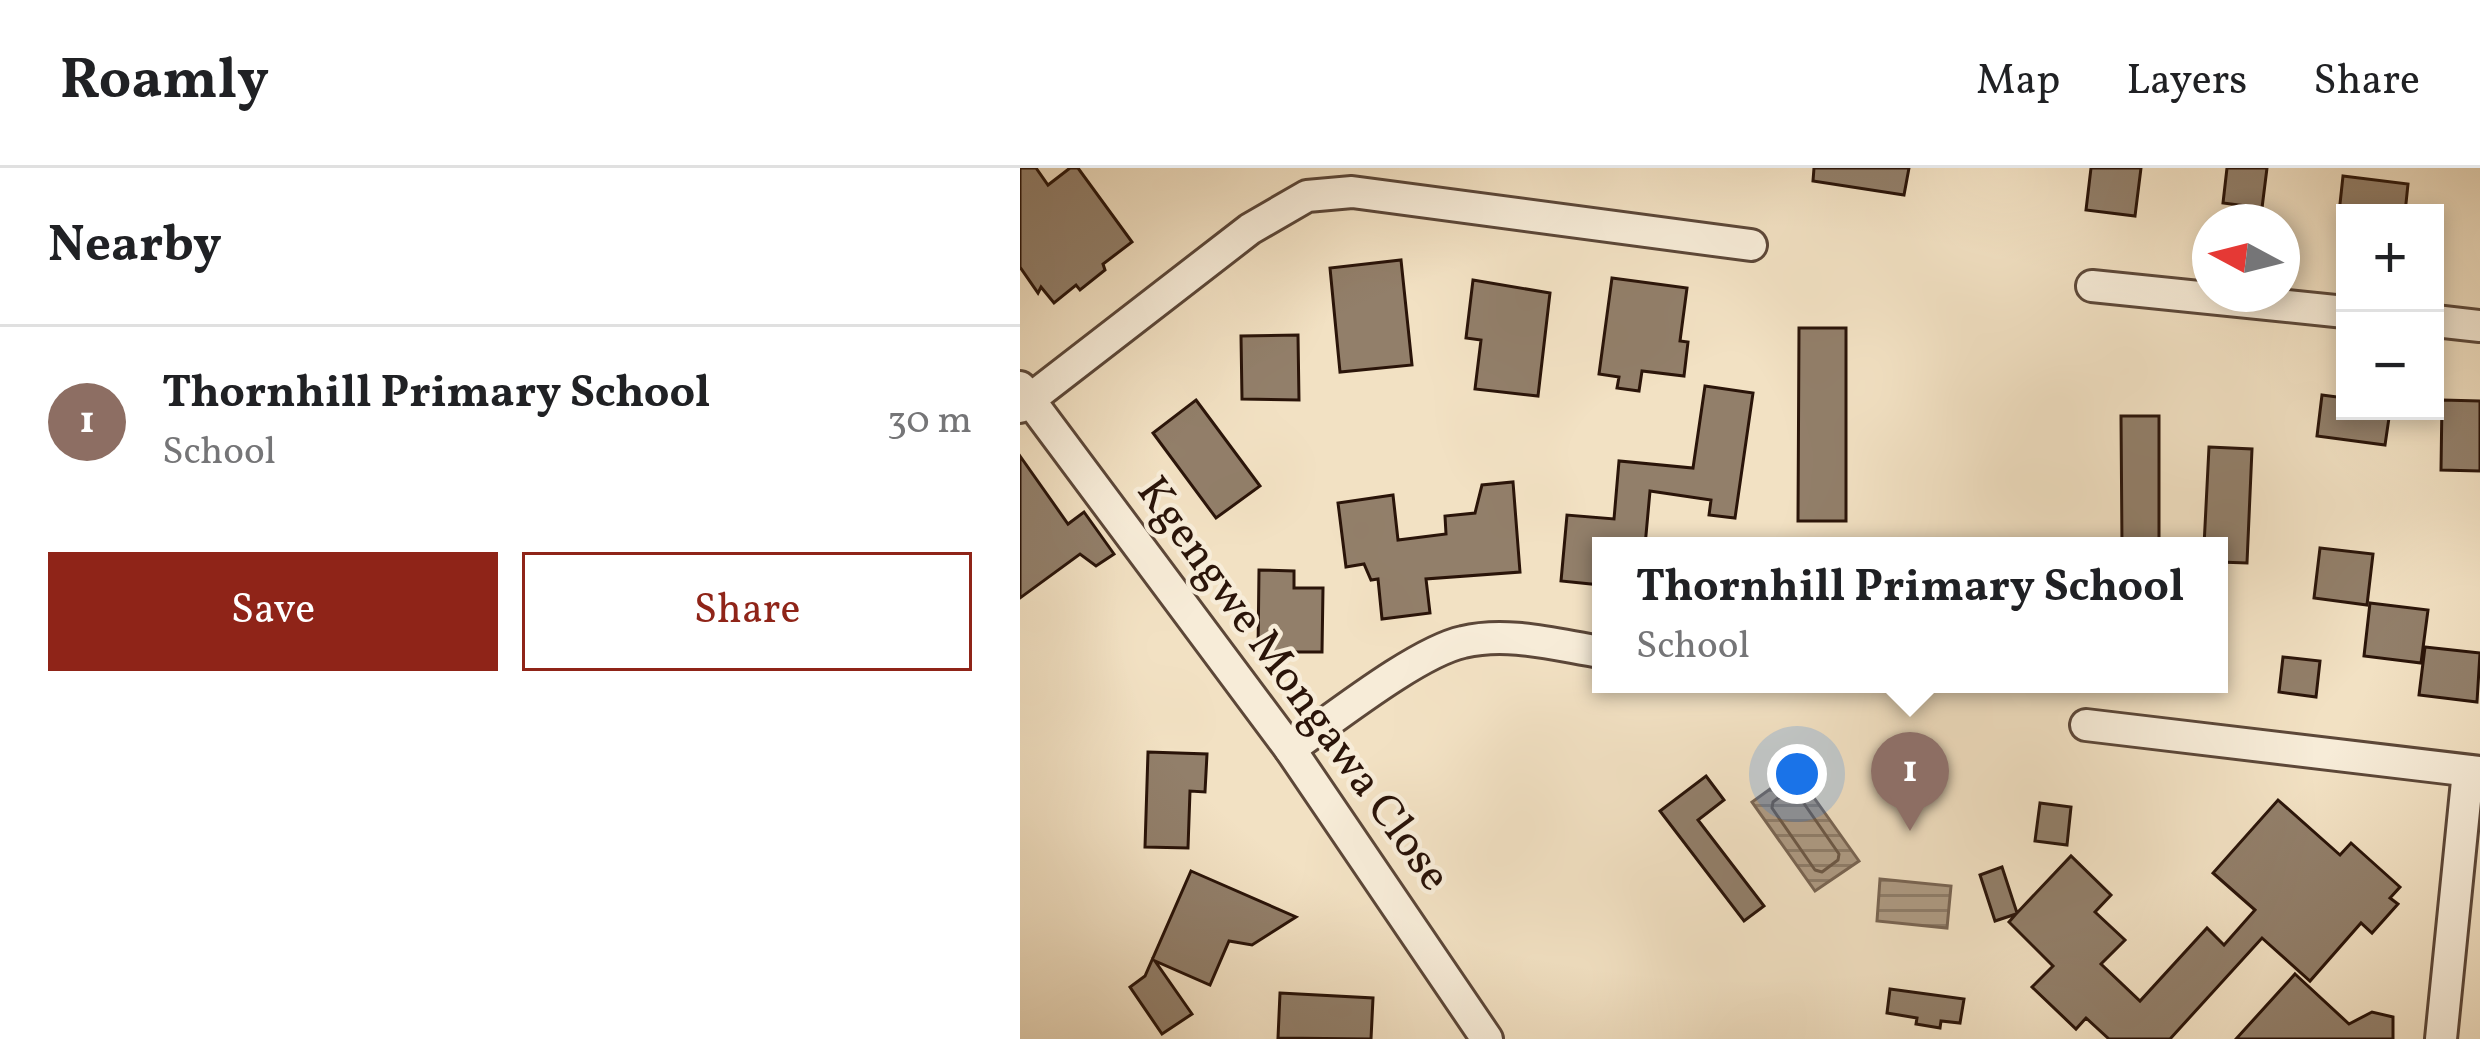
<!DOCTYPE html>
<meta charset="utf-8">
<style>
:root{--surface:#fff;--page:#f2f2f2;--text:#202124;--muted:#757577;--line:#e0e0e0;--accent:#8f2418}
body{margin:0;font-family:Vollkorn,serif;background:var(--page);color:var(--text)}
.controls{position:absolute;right:36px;top:36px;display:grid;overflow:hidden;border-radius:0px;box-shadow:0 6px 18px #0003}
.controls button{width:108px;height:108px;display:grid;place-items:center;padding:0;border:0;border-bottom:3px solid var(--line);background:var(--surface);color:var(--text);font:60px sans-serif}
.compass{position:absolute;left:1172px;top:36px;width:108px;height:108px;border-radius:50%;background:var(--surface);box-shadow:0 6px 18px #0003;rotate:277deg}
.you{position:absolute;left:777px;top:606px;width:42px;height:42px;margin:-30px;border:9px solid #fff;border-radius:50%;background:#1a73e8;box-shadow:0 0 0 18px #1a73e833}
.badge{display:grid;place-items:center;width:78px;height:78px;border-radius:50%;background:var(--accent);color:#fff;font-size:39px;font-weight:700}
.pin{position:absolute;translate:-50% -99px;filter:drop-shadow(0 3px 6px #0008)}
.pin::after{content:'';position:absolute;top:63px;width:42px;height:36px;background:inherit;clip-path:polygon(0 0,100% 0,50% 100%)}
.popup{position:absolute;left:572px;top:369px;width:636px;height:156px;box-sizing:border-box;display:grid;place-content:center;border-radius:0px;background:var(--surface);filter:drop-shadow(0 3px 9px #0005);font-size:39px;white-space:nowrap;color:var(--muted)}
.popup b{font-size:45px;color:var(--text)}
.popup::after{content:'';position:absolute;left:50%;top:100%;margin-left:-24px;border:24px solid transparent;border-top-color:var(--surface)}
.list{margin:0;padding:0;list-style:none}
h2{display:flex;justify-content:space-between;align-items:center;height:156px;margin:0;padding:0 48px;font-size:51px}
h2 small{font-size:39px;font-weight:400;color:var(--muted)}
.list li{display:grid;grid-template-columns:78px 1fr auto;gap:36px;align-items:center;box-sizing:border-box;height:192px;padding:0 48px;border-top:3px solid var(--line)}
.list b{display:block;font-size:45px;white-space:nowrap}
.list p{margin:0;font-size:39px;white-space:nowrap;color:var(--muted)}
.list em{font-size:39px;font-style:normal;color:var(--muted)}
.actions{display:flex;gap:24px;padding:36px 48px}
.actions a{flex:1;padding:27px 0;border:3px solid var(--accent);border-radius:0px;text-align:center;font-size:42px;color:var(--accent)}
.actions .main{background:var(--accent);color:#fff}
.map{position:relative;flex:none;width:1460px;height:871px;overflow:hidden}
header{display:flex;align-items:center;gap:72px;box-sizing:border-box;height:168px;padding:0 60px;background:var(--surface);border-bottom:3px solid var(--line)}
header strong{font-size:57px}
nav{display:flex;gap:66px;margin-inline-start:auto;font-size:42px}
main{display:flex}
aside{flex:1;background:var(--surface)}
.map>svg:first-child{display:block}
.water{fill:url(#water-rules);stroke:#796553;stroke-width:3}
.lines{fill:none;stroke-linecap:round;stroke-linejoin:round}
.shore{stroke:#6c5846;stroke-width:3}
.building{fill:#927f6a;stroke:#2a1409;stroke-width:3}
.minor-casing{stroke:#5c4738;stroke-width:36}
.minor{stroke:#f7ecd8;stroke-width:30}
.labels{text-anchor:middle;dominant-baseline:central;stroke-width:9;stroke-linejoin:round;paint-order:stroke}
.street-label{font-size:45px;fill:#2a1409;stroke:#f7ecd8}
</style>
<header>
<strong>Roamly</strong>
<nav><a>Map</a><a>Layers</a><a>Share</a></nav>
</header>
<main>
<aside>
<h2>Nearby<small></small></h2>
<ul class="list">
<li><span class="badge" style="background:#8d6e63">1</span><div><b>Thornhill Primary School</b><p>School</p></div><em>30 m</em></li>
</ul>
<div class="actions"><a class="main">Save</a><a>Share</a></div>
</aside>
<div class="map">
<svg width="1460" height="871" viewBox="0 0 1460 871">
<defs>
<pattern id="water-rules" width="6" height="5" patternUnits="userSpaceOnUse" patternTransform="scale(3)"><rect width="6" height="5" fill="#ae9b84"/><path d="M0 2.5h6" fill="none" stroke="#8e7d6a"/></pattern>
</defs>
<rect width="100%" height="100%" fill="#f2e1c3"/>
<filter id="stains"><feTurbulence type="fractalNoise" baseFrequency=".00167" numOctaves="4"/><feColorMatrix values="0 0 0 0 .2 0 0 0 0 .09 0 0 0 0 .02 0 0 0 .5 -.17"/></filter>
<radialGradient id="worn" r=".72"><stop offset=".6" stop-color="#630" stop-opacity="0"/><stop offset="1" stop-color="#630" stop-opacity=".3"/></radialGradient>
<g class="water">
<path d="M775 603 839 693 795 723 732 634Z"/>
<path d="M860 711 931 718 927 760 857 753Z"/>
</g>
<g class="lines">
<path class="shore" d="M769 622 776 624 819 686 818 692 802 704 795 702 752 640 753 634Z"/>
</g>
<g class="building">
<path d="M0 0H16L28 17 50 0H58L112 74 83 96 85 102 60 122 56 117 34 135 21 119 18 125 0 99Z"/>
<path d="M794 0H889L884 27 793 13Z"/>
<path d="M1071 0H1121L1115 48 1066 42Z"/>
<path d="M1207 0H1247L1242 40 1203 35Z"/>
<path d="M1323 8 1388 16 1385 45H1319Z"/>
<path d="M381 92 392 197 320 204 310 100Z"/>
<path d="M592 110 667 120 660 173 668 174 664 208 622 203 619 223 597 220 599 209 579 206Z"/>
<path d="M453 112 530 125 518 228 455 221 461 172 446 170Z"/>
<path d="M779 160H826V353H778Z"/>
<path d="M278 167 279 232 222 231 221 168Z"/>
<path d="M685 218 733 225 715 350 689 347 691 332 630 323 625 378H581V417L541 413 547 347 594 351 599 293 673 300Z"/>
<path d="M1302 227 1325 230V243H1370L1365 277 1297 268Z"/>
<path d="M176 232 240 318 196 350 133 265Z"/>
<path d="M1422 232 1460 233V303L1421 302Z"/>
<path d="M1101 248H1139V378H1102Z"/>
<path d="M1189 279 1232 281 1227 395 1199 394V378H1184Z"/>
<path d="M0 288 48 356 64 344 94 386 76 398 60 386 0 430Z"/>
<path d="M493 314 500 404 406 411 410 445 362 451 358 411 351 412 344 396 326 399 318 335 373 327 378 372 426 366 425 348 455 345 462 317Z"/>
<path d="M1300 380 1353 386 1347 437 1294 430Z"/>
<path d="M239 402 274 403V420H303L302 484H238Z"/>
<path d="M1350 435 1408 442 1401 495 1344 488Z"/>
<path d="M1405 479 1460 485 1457 534 1399 527Z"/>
<path d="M1263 489 1300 493 1296 529 1259 524Z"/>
<path d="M128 584 187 586 185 624 170 623 168 680 125 679Z"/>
<path d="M686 608 704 632 678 652 744 738 724 753 640 643Z"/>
<path d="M1258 632 1320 687 1331 675 1380 719 1370 730 1378 736 1352 765 1341 755 1290 813 1242 770 1150 871H1089L1066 850 1056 861 1012 819 1033 798 989 754 996 746 975 753 960 707 982 699 997 745 1051 688 1091 727 1075 744 1105 772 1081 796 1120 833 1187 760 1204 777 1235 742 1193 705Z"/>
<path d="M1020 635 1051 639 1047 677 1015 673Z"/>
<path d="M171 703 276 749 232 777 209 773 190 817 135 793 172 846 142 866 110 819 125 808Z"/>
<path d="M1275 806 1329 856 1352 844 1373 849V871H1216Z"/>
<path d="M870 821 944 831 940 855 921 853 920 860 896 856 897 850 867 845Z"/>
<path d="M260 825 353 830 351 871 258 870Z"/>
</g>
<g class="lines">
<defs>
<g id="minor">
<path d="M1072 118 1325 144"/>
<path d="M1415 153 1460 158"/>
<path d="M0 219 270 581 467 871"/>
<path d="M0 239 230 61 287 28 332 24 731 77"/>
<path d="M1066 557 1460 604"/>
<path d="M270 581C312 552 397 484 443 474 488 463 536 477 581 484"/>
<path d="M1421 871 1448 603"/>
</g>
</defs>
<use href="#minor" class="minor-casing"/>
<use href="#minor" class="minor"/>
</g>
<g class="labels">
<g class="street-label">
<text transform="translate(272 517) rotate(54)">Kgengwe Mongawa Close</text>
</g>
</g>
<rect width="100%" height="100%" filter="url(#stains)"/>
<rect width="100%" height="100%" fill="url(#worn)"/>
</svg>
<div class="controls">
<button>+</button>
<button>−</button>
</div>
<svg class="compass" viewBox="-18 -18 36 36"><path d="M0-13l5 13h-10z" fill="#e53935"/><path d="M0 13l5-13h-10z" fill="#757577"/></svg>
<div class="you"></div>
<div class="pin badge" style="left:890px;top:663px;background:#8d6e63">1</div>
<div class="popup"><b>Thornhill Primary School</b>School</div>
</div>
</main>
